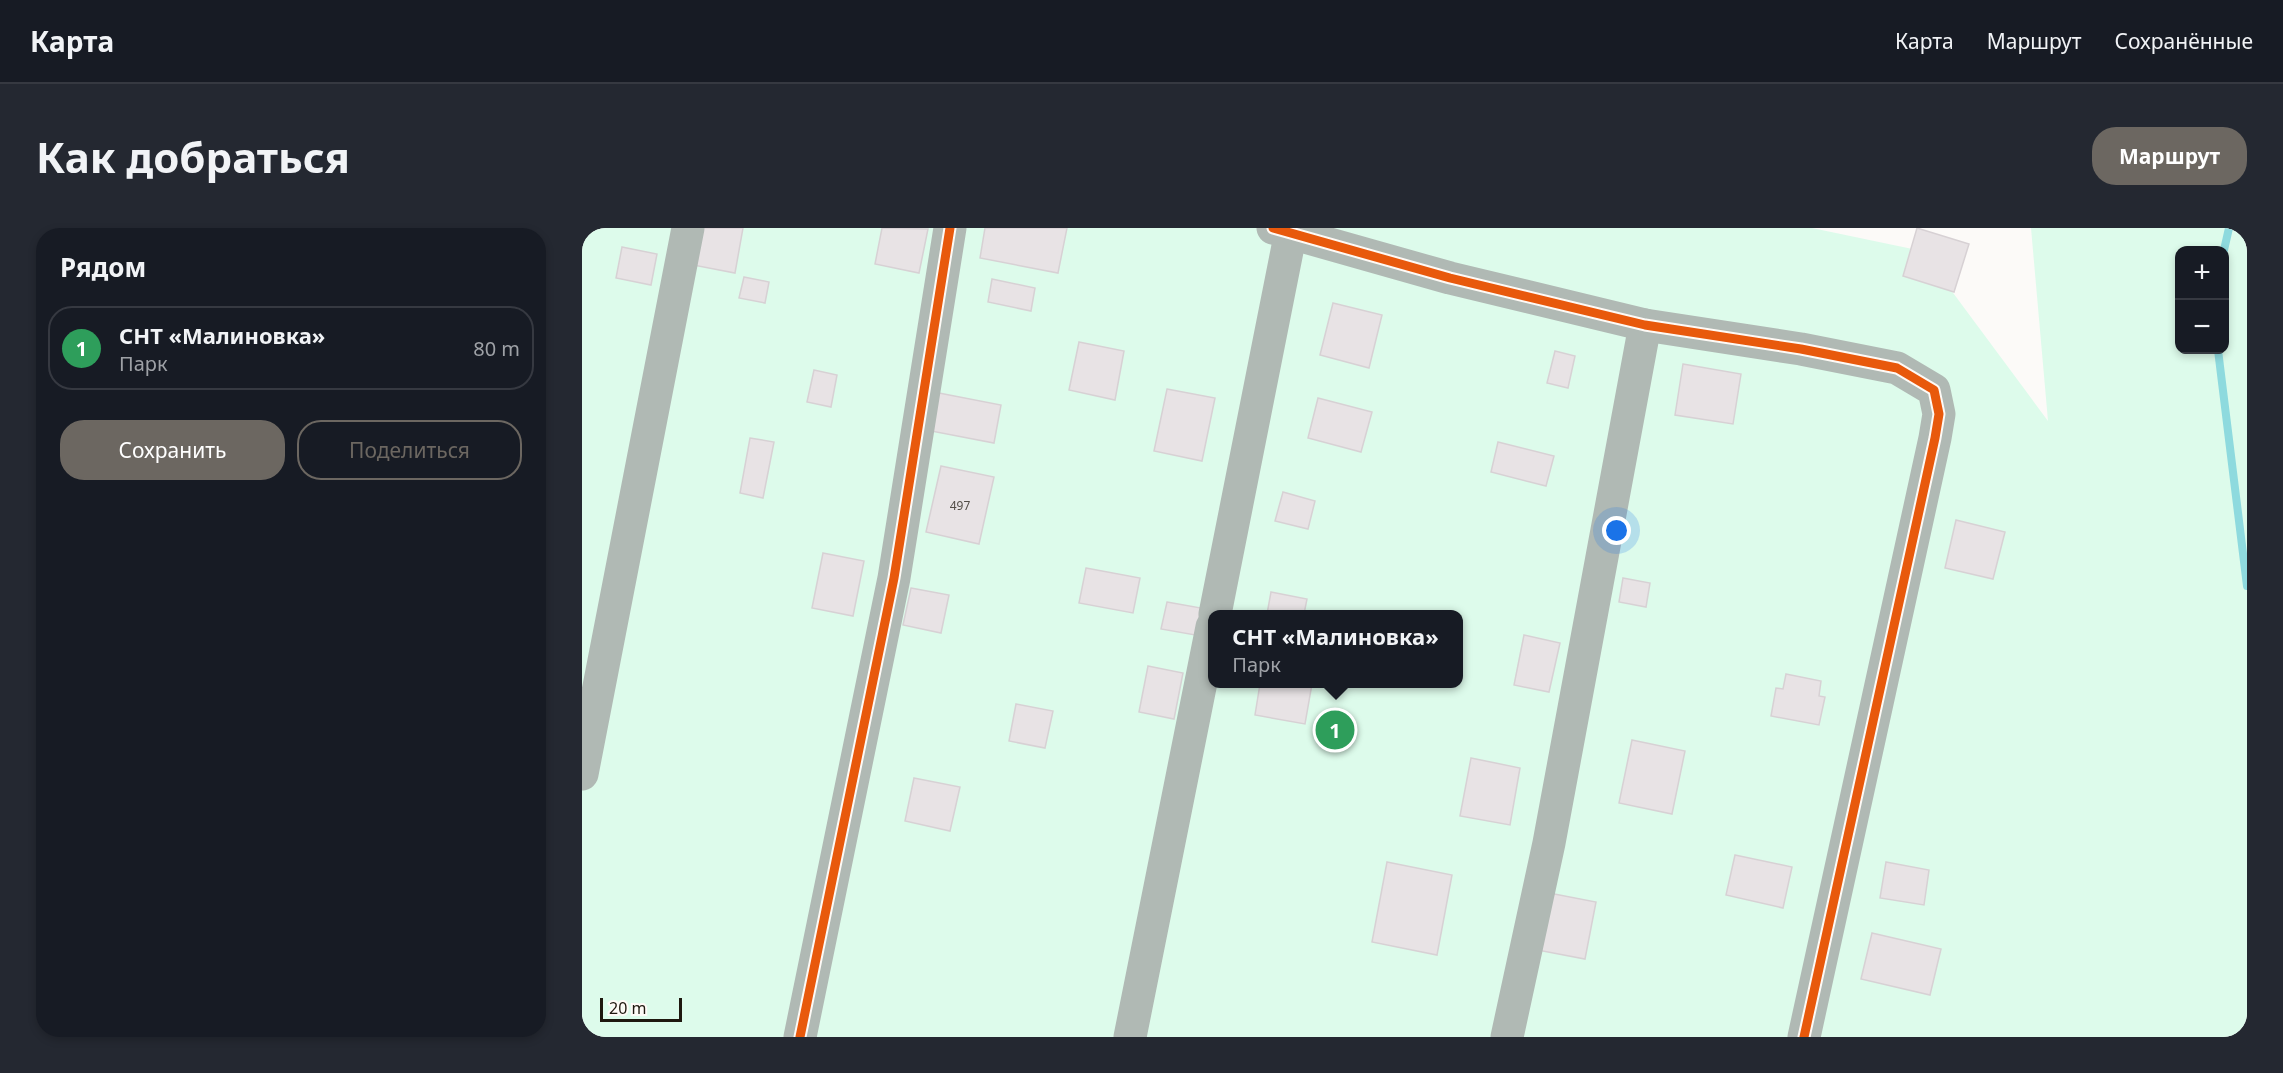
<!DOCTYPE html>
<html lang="ru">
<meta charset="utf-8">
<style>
:root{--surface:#171b24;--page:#242831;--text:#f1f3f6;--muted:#9ea1a6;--line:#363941;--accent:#6c6761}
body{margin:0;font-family:"Noto Sans",sans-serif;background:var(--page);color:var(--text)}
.controls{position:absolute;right:18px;top:18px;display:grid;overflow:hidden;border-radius:12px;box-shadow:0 3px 9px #0003}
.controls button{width:54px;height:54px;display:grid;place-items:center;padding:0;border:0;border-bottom:2px solid var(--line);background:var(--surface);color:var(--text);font:30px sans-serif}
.scale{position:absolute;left:18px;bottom:15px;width:82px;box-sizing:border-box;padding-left:6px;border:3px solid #1e180f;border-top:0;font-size:16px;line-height:21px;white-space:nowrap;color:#1e180f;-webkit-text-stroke:4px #fefaf6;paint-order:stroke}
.you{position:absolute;left:1035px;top:303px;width:21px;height:21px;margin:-15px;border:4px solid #fff;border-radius:50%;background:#1a73e8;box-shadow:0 0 0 9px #1a73e833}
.badge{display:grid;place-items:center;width:39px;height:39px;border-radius:50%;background:var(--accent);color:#fff;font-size:20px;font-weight:700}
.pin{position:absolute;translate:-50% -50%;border:3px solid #fff;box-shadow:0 2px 6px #0006}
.popup{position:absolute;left:626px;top:382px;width:255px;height:78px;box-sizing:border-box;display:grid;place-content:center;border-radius:12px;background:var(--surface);filter:drop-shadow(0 2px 4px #0005);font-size:20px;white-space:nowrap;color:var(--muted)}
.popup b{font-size:22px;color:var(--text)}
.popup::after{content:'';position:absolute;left:50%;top:100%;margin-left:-12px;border:12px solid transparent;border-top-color:var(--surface)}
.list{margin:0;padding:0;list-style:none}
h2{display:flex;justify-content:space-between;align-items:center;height:78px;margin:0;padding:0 24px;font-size:26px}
h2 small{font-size:20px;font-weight:400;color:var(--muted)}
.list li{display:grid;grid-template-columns:39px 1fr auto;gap:18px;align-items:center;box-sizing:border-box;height:84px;margin:0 12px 12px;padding:0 12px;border:2px solid var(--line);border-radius:24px}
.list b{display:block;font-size:22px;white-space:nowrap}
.list p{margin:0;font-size:20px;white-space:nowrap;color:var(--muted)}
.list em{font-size:20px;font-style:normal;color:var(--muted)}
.actions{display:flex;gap:12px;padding:18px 24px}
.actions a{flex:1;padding:14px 0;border:2px solid var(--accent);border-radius:24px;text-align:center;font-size:21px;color:var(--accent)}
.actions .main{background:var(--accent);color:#fff}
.map{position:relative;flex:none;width:1665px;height:809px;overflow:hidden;border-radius:24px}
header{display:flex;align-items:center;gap:36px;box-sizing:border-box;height:84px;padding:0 30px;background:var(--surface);border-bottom:2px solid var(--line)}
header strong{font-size:28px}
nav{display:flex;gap:33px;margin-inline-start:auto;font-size:21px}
.intro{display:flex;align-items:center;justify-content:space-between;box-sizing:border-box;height:144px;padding:0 36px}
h1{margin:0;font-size:42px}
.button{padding:15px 27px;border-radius:24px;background:var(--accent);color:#fff;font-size:21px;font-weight:700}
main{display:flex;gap:36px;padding:0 36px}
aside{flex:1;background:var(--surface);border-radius:24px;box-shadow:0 3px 9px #0003}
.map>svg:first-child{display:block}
.green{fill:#ddfbeb;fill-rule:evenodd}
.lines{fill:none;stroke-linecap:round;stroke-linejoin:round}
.stream{stroke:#8edade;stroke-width:8}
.building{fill:#e8e3e5;stroke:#d7d1d4;stroke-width:1.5}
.minor{stroke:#b0b9b4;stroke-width:33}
.cycleway-casing{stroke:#fefaf6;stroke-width:13}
.cycleway{stroke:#e8590c;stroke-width:9}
.labels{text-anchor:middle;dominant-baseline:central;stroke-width:5;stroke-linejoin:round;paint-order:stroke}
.number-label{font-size:12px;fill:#524d47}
</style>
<header>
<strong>Карта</strong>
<nav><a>Карта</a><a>Маршрут</a><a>Сохранённые</a></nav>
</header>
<div class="intro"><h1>Как добраться</h1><a class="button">Маршрут</a></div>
<main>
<aside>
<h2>Рядом<small></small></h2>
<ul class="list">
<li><span class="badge" style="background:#2e9e5b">1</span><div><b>СНТ «Малиновка»</b><p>Парк</p></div><em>80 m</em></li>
</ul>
<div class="actions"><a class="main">Сохранить</a><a>Поделиться</a></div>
</aside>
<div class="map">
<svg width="1665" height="809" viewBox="0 0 1665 809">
<rect width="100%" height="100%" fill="#fcfaf8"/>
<path class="green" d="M0 0H1230L1340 23 1466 193 1449 0H1665V809H0ZM1598 22H1642V122H1598ZM630 386H876V456H630Z"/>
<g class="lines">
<g class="stream">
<path d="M1642 22 1647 0"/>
<path d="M1636 122 1665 358"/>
</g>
</g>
<g class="building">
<path d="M118 0H161L153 45 111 37Z"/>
<path d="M300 0 346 1 337 45 293 36Z"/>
<path d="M403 0H485L476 45 398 30Z"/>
<path d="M1335 0 1387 16 1372 64 1321 48Z"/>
<path d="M40 19 75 26 69 57 34 50Z"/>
<path d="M162 49 187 54 183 75 157 70Z"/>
<path d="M410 51 453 60 449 83 406 74Z"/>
<path d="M751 75 800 87 787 140 738 127Z"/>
<path d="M497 114 542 123 533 172 487 162Z"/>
<path d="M973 123 993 128 986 160 965 155Z"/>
<path d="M1101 136 1159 146 1151 196 1093 187Z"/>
<path d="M232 142 255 147 249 179 225 174Z"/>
<path d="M585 161 633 170 620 233 572 223Z"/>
<path d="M357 165 419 177 412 215 349 203Z"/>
<path d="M736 170 790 184 779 224 726 210Z"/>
<path d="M168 210 192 214 181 270 158 265Z"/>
<path d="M916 214 972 228 964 258 909 244Z"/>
<path d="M359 238 412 249 397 316 344 304Z"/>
<path d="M701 264 733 273 726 301 693 293Z"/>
<path d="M1374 292 1423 304 1411 351 1363 340Z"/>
<path d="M241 325 282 333 271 388 230 380Z"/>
<path d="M504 340 558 350 551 385 497 375Z"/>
<path d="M1041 350 1068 355 1064 379 1037 374Z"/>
<path d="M329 360 367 367 359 405 321 397Z"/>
<path d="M689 364 725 371 722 386H685Z"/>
<path d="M585 374 619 380 613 407 579 401Z"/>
<path d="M942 407 978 415 967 464 932 457Z"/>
<path d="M566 438 601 445 592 491 557 484Z"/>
<path d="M1204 446 1239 453 1237 468 1243 469 1237 497 1189 488 1194 460 1201 461Z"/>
<path d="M678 456H730L723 496 673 487Z"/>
<path d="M434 476 471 483 463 520 427 513Z"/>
<path d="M1050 512 1103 523 1090 586 1037 575Z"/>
<path d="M889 530 938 540 928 597 878 588Z"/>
<path d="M332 550 378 559 368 603 323 593Z"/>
<path d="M1153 627 1210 639 1201 680 1144 667Z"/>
<path d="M805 634 870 647 855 727 790 714Z"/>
<path d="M1304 634 1347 642 1342 677 1298 670Z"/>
<path d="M962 664 1014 674 1003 731 950 721Z"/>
<path d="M1290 705 1359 721 1348 767 1279 751Z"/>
</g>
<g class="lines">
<g class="minor">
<path d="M691 0 868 50 1063 97 1219 121 1315 140 1352 162 1357 186 1353 210 1222 809"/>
<path d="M633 386 709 3"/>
<path d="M0 546 106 0"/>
<path d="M218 809 312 350 368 0"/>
<path d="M548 809 630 399"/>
<path d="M925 809 967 615 1063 97"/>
</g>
<defs>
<g id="cycleway">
<path d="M691 0 868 50 1063 97 1219 121 1315 140 1352 162 1357 186 1353 210 1222 809"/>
<path d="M218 809 312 350 368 0"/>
</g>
</defs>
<use href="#cycleway" class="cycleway-casing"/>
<use href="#cycleway" class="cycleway"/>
</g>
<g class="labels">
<g class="number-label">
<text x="378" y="277">497</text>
</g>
</g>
</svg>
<div class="controls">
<button>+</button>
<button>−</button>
</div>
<div class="scale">20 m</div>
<div class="you"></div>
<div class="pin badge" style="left:753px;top:502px;background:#2e9e5b">1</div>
<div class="popup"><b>СНТ «Малиновка»</b>Парк</div>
</div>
</main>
